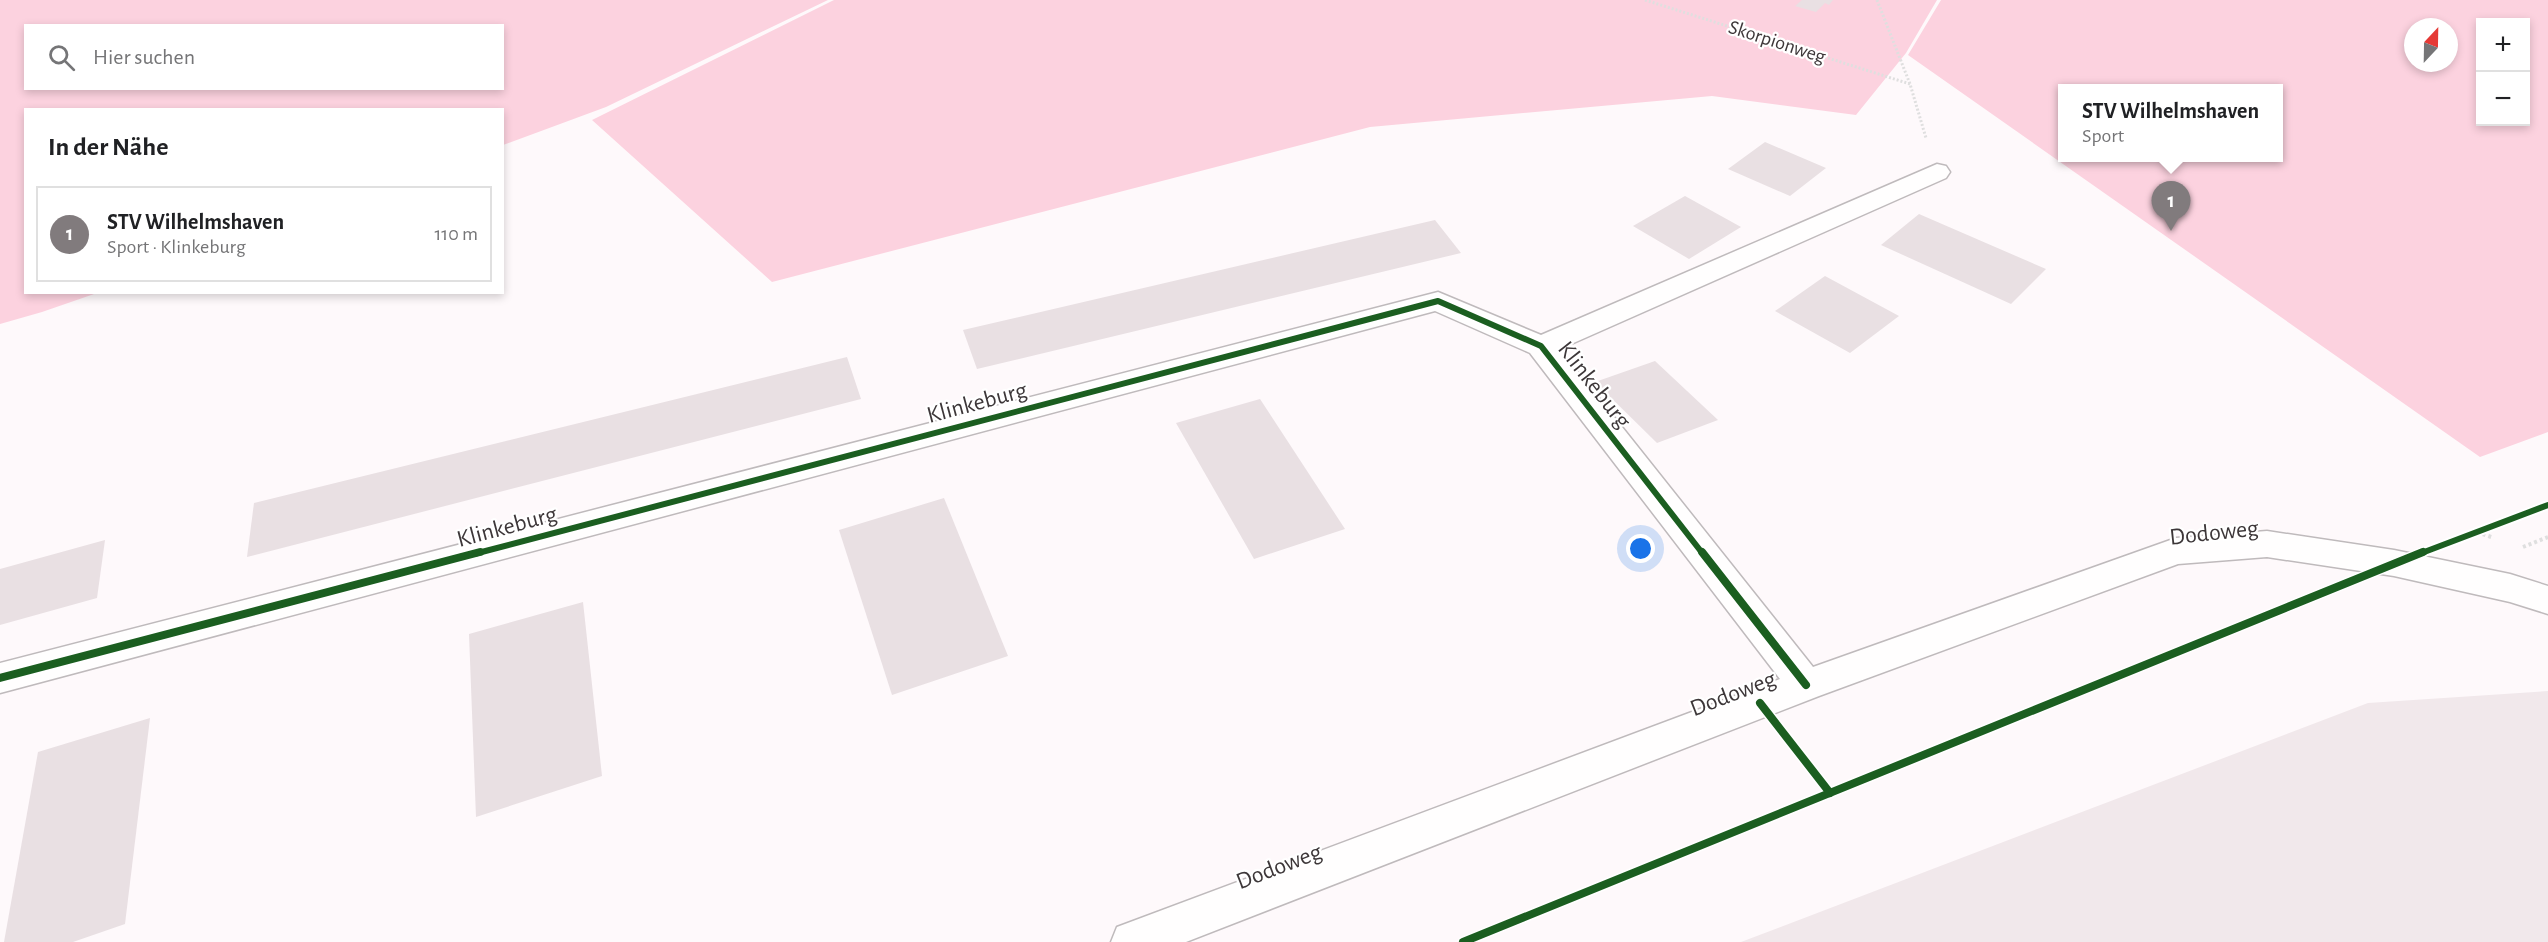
<!DOCTYPE html>
<html lang="de">
<meta charset="utf-8">
<style>
:root{--surface:#fff;--page:#f2f2f2;--text:#202124;--muted:#757577;--line:#e0e0e0;--accent:#817b7d}
body{margin:0;font-family:"Alegreya Sans",sans-serif;background:var(--page);color:var(--text)}
.controls{position:absolute;right:18px;top:18px;display:grid;overflow:hidden;border-radius:0px;box-shadow:0 3px 9px #0003}
.controls button{width:54px;height:54px;display:grid;place-items:center;padding:0;border:0;border-bottom:2px solid var(--line);background:var(--surface);color:var(--text);font:30px sans-serif}
.compass{position:absolute;left:2404px;top:18px;width:54px;height:54px;border-radius:50%;background:var(--surface);box-shadow:0 3px 9px #0003;rotate:22deg}
.you{position:absolute;left:1641px;top:549px;width:21px;height:21px;margin:-15px;border:4px solid #fff;border-radius:50%;background:#1a73e8;box-shadow:0 0 0 9px #1a73e833}
.badge{display:grid;place-items:center;width:39px;height:39px;border-radius:50%;background:var(--accent);color:#fff;font-size:20px;font-weight:700}
.pin{position:absolute;translate:-50% -50px;filter:drop-shadow(0 2px 3px #0008)}
.pin::after{content:'';position:absolute;top:32px;width:21px;height:18px;background:inherit;clip-path:polygon(0 0,100% 0,50% 100%)}
.popup{position:absolute;left:2058px;top:84px;width:225px;height:78px;box-sizing:border-box;display:grid;place-content:center;border-radius:0px;background:var(--surface);filter:drop-shadow(0 2px 4px #0005);font-size:20px;white-space:nowrap;color:var(--muted)}
.popup b{font-size:22px;color:var(--text)}
.popup::after{content:'';position:absolute;left:50%;top:100%;margin-left:-12px;border:12px solid transparent;border-top-color:var(--surface)}
.list{margin:0;padding:0;list-style:none}
h2{display:flex;justify-content:space-between;align-items:center;height:78px;margin:0;padding:0 24px;font-size:26px}
h2 small{font-size:20px;font-weight:400;color:var(--muted)}
.list li{display:grid;grid-template-columns:39px 1fr auto;gap:18px;align-items:center;box-sizing:border-box;height:96px;margin:0 12px 12px;padding:0 12px;border:2px solid var(--line);border-radius:0px}
.list b{display:block;font-size:22px;white-space:nowrap}
.list p{margin:0;font-size:20px;white-space:nowrap;color:var(--muted)}
.list em{font-size:20px;font-style:normal;color:var(--muted)}
.icon{flex:none;width:33px;height:33px;fill:none;stroke:currentColor;stroke-width:2;stroke-linecap:round;stroke-linejoin:round}
.map{position:relative;flex:none;width:2548px;height:942px;overflow:hidden}
.search{position:absolute;background:var(--surface);box-shadow:0 3px 9px #0003;left:24px;top:24px;width:480px;height:66px;display:flex;align-items:center;gap:15px;box-sizing:border-box;padding:0 21px;border-radius:0px;color:var(--muted);font-size:22px}
.panel{position:absolute;background:var(--surface);box-shadow:0 3px 9px #0003;left:24px;top:108px;width:480px;height:186px;border-radius:0px}
.map>svg:first-child{display:block}
.built{fill:#f1e8eb}
.green{fill:#fcd2df;fill-rule:evenodd}
.building{fill:#e9e0e3}
.lines{fill:none;stroke-linecap:round;stroke-linejoin:round}
.minor-casing{stroke:#bfbabc;stroke-width:3}
.path-far1{stroke:#dfdfdf;stroke-width:3;stroke-dasharray:2 2;stroke-linecap:butt}
.path{stroke:#dfdfdf;stroke-width:4;stroke-dasharray:3 3;stroke-linecap:butt}
.minor{fill:#fffefe;fill-rule:evenodd}
.cycleway-far1-casing{stroke:#fff;stroke-width:10}
.cycleway-casing{stroke:#fff;stroke-width:11}
.cycleway-far1{stroke:#1b5e20;stroke-width:6}
.cycleway{stroke:#1b5e20;stroke-width:8}
.labels{text-anchor:middle;dominant-baseline:central;stroke-width:4.5;stroke-linejoin:round;paint-order:stroke}
.far-street-label{font-size:20px;fill:#3d3739;stroke:#fff}
.street-label{font-size:24px;fill:#3d3739;stroke:#fff}
</style>
<div class="map">
<svg width="2548" height="942" viewBox="0 0 2548 942">
<rect width="100%" height="100%" fill="#fef9fb"/>
<path class="built" d="M2548 691V942H1741L2368 703Z"/>
<g class="green">
<path d="M0 0H828L606 107 503 145 502 110H26V292L97 293 42 312 0 324ZM26 26H502V88H26Z"/>
<path d="M834 0H1937L1906 53 1856 115 1712 96 1370 127 772 282 592 120Z"/>
<path d="M1941 0H2548V432L2480 457 1908 55ZM2480 22H2526V122H2480ZM2413 27H2449V63H2413ZM2063 88H2279V158H2063Z"/>
</g>
<g class="building">
<path d="M1802 0H1833L1829 5 1825 3 1816 12 1795 6Z"/>
<path d="M1765 142 1826 168 1790 196 1728 169Z"/>
<path d="M1685 196 1741 227 1689 259 1633 226Z"/>
<path d="M1919 214 2046 269 2011 304 1881 245Z"/>
<path d="M1435 220 1461 253 977 369 963 330Z"/>
<path d="M1825 276 1899 316 1850 353 1775 311Z"/>
<path d="M847 357 861 399 247 557 254 503Z"/>
<path d="M1655 361 1718 420 1657 443 1595 382Z"/>
<path d="M1260 399 1345 529 1254 559 1176 423Z"/>
<path d="M944 498 1008 656 892 695 839 530Z"/>
<path d="M105 540 97 598 0 625V569Z"/>
<path d="M583 602 602 776 476 817 469 634Z"/>
<path d="M150 718 125 924 73 942H4L38 752Z"/>
</g>
<g class="lines">
<defs>
<path id="minor" d="M1937 164 1946 166 1950 172 1946 178 1560 349 1813 667 2176 538 2267 531 2394 550 2510 574 2548 586V614L2510 602 2394 576 2267 557 2178 564 1819 696 1186 942H1111L1117 927 1780 679 1530 353 1435 311 0 693V663L1438 292 1541 335Z"/>
</defs>
<use href="#minor" class="minor-casing"/>
<g class="path-far1">
<path d="M1645 0 1910 84"/>
<path d="M1877 0 1910 84 1926 138"/>
</g>
<g class="path">
<path d="M2477 532 2494 538"/>
<path d="M2523 547 2548 537"/>
</g>
<use href="#minor" class="minor"/>
<defs>
<g id="cycleway-far1">
<path d="M474 554 1438 301 1541 346 1703 554"/>
<path d="M2419 554 2548 505"/>
</g>
<g id="cycleway">
<path d="M1702 552 1806 685"/>
<path d="M0 678 480 552"/>
<path d="M1760 703 1830 793"/>
<path d="M1463 942 2423 552"/>
</g>
</defs>
<use href="#cycleway-far1" class="cycleway-far1-casing"/>
<use href="#cycleway" class="cycleway-casing"/>
<use href="#cycleway-far1" class="cycleway-far1"/>
<use href="#cycleway" class="cycleway"/>
</g>
<g class="labels">
<g class="far-street-label">
<text transform="translate(1777 42) rotate(18)">Skorpionweg</text>
</g>
<g class="street-label">
<text transform="translate(1594 385) rotate(52)">Klinkeburg</text>
<text transform="translate(977 403) rotate(-15)">Klinkeburg</text>
<text transform="translate(507 527) rotate(-15)">Klinkeburg</text>
<text transform="translate(2214 533) rotate(-6)">Dodoweg</text>
<text transform="translate(1733 694) rotate(-21)">Dodoweg</text>
<text transform="translate(1279 867) rotate(-21)">Dodoweg</text>
</g>
</g>
</svg>
<div class="controls">
<button>+</button>
<button>−</button>
</div>
<svg class="compass" viewBox="-18 -18 36 36"><path d="M0-13l5 13h-10z" fill="#e53935"/><path d="M0 13l5-13h-10z" fill="#757577"/></svg>
<div class="you"></div>
<div class="pin badge" style="left:2171px;top:231px">1</div>
<div class="popup"><b>STV Wilhelmshaven</b>Sport</div>
<div class="search"><svg class="icon" aria-label="search" viewBox="0 0 24 24"><circle cx="10" cy="10" r="6"/><path d="M15 15l6 6"/></svg>Hier suchen</div>
<section class="panel">
<h2>In der Nähe<small></small></h2>
<ul class="list">
<li><span class="badge">1</span><div><b>STV Wilhelmshaven</b><p>Sport · Klinkeburg</p></div><em>110 m</em></li>
</ul>
</section>
</div>
